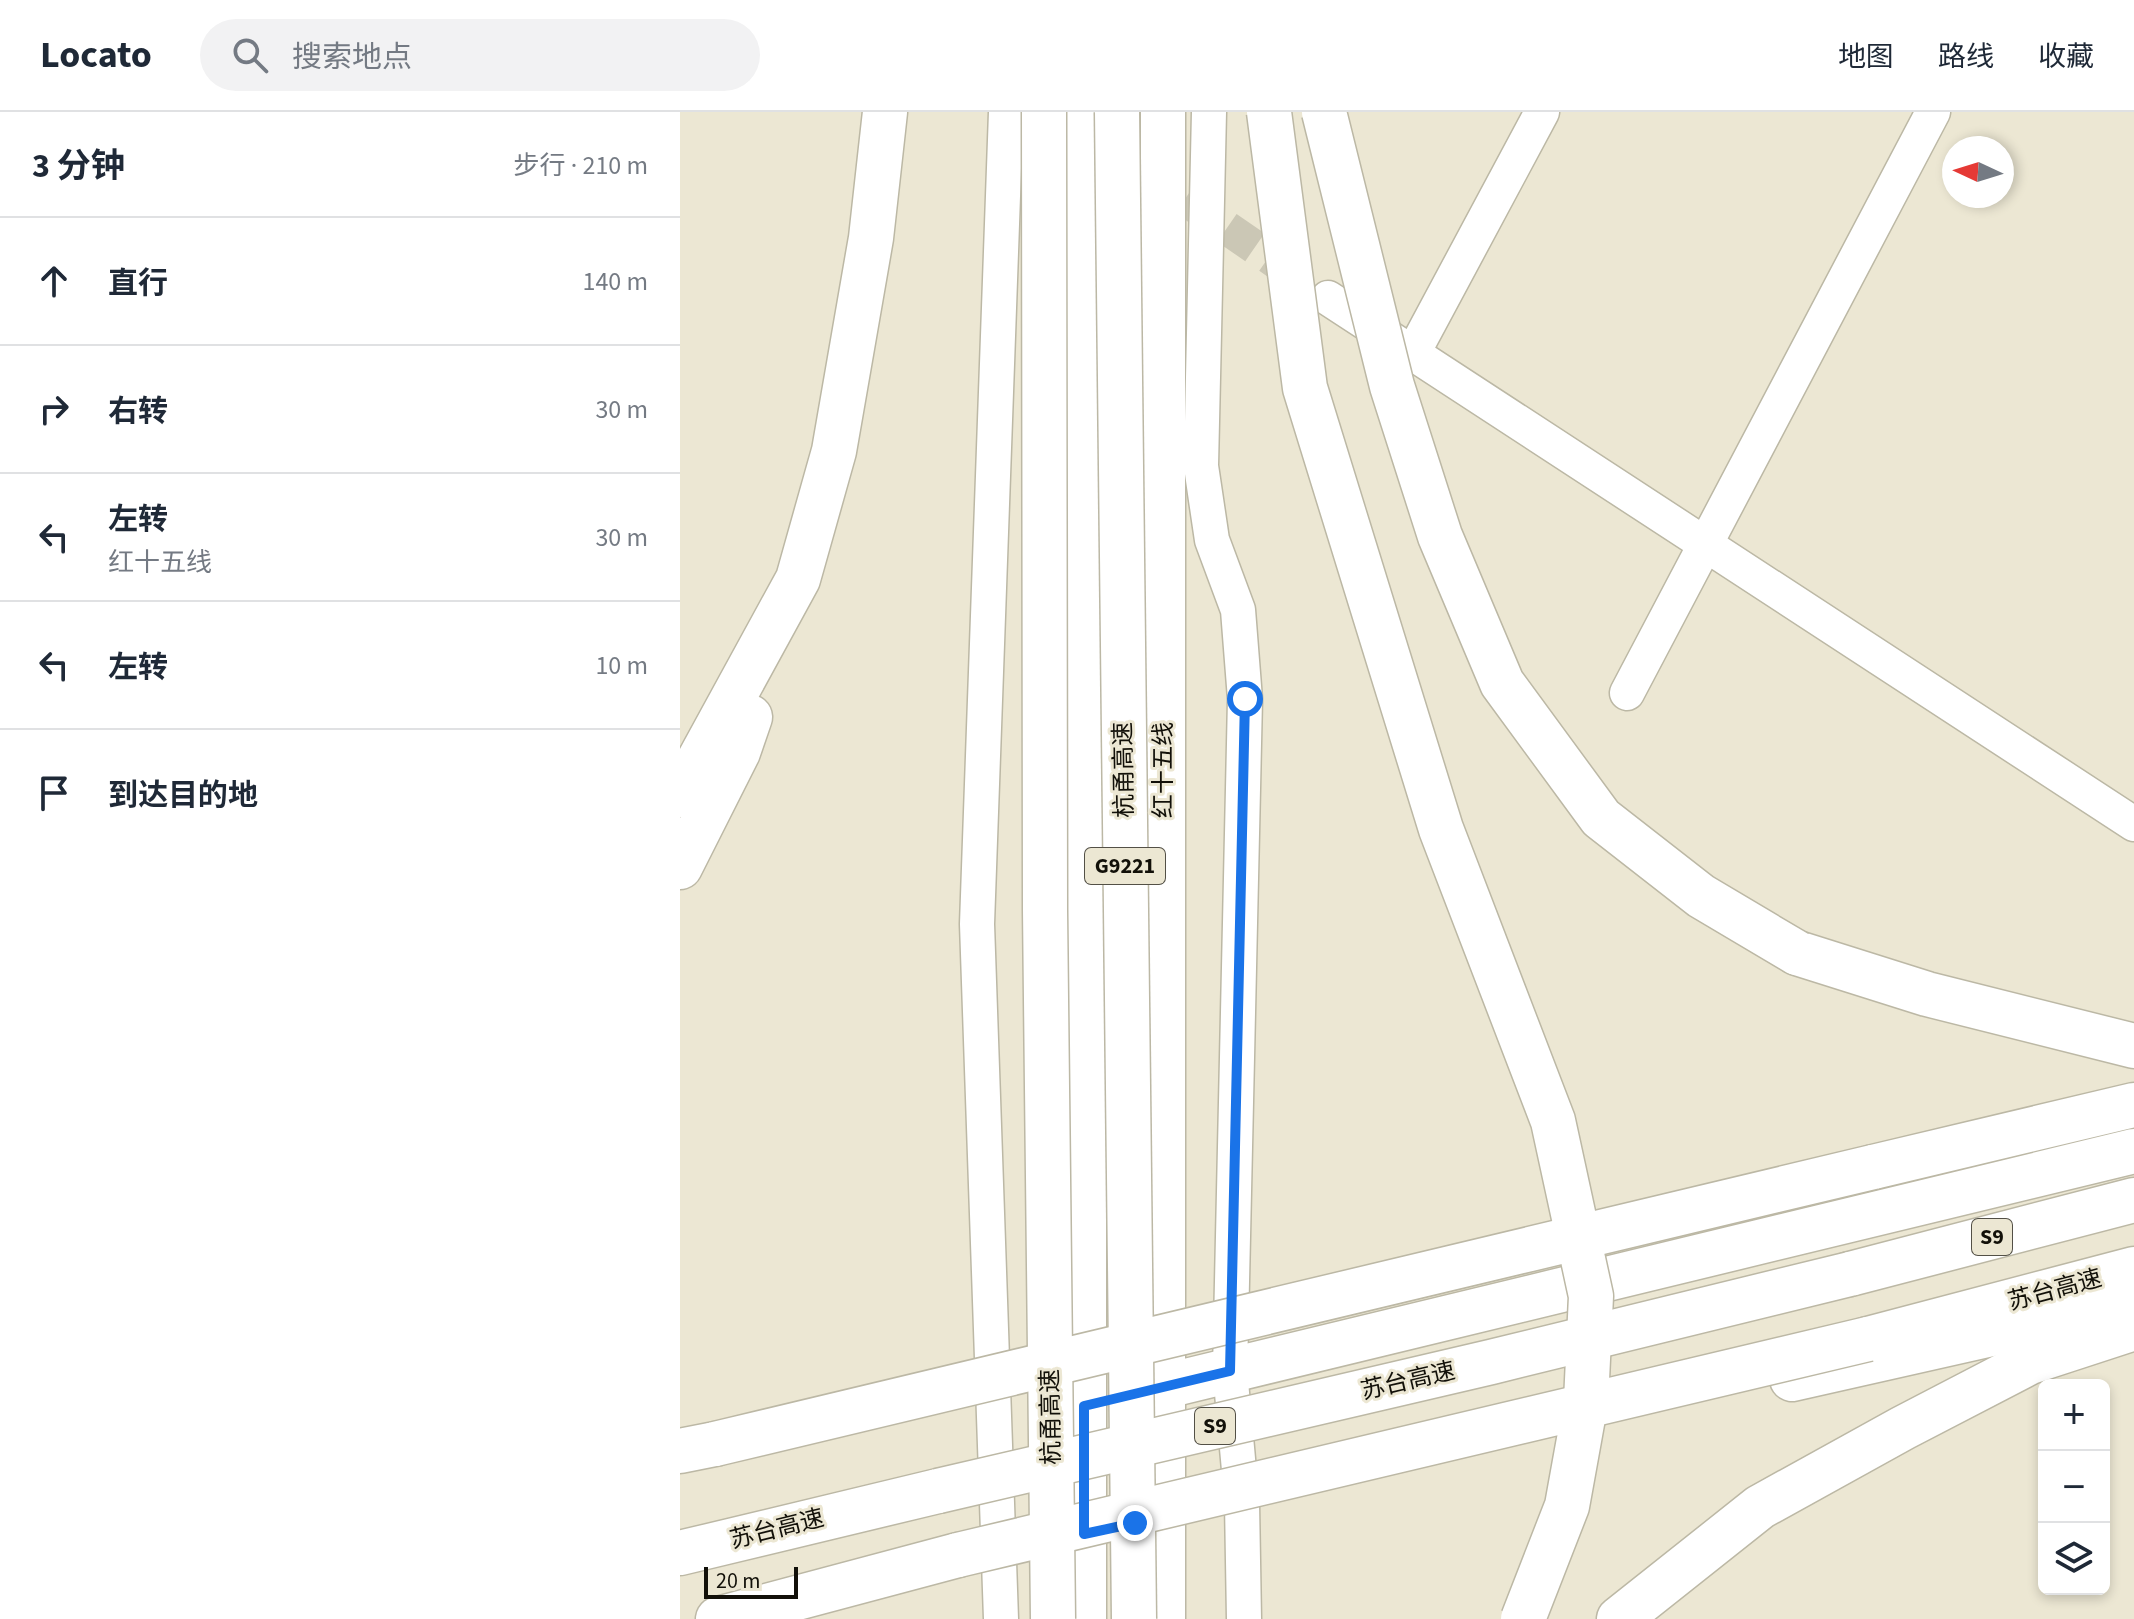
<!DOCTYPE html>
<html lang="zh">
<meta charset="utf-8">
<style>
:root{--surface:#fff;--page:#f2f2f3;--text:#1f2937;--muted:#747a83;--line:#e0e1e3}
body{margin:0;font-family:"Source Sans 3","Noto Sans SC",sans-serif;background:var(--page);color:var(--text)}
.controls{position:absolute;right:24px;bottom:24px;display:grid;overflow:hidden;border-radius:12px;box-shadow:0 4px 12px #0003}
.controls button{width:72px;height:72px;display:grid;place-items:center;padding:0;border:0;border-bottom:2px solid var(--line);background:var(--surface);color:var(--text);font:40px sans-serif}
.compass{position:absolute;left:1262px;top:24px;width:72px;height:72px;border-radius:50%;background:var(--surface);box-shadow:0 4px 12px #0003;rotate:274deg}
.scale{position:absolute;left:24px;bottom:20px;width:94px;box-sizing:border-box;padding-left:8px;border:4px solid #121009;border-top:0;font-size:22px;line-height:28px;white-space:nowrap;color:#121009;-webkit-text-stroke:6px #ece7d3;paint-order:stroke}
.stop{position:absolute;width:24px;height:24px;margin:-18px;border:6px solid #1a73e8;border-radius:50%;background:#fff}
.stop.end{background:#1a73e8;border-color:#fff;box-shadow:0 2px 8px #0008}
.list{margin:0;padding:0;list-style:none}
h2{display:flex;justify-content:space-between;align-items:center;height:104px;margin:0;padding:0 32px;font-size:34px}
h2 small{font-size:26px;font-weight:400;color:var(--muted)}
.list li{display:grid;grid-template-columns:52px 1fr auto;gap:24px;align-items:center;box-sizing:border-box;height:128px;padding:0 32px;border-top:2px solid var(--line)}
.list b{display:block;font-size:30px;white-space:nowrap}
.list p{margin:0;font-size:26px;white-space:nowrap;color:var(--muted)}
.list em{font-size:26px;font-style:normal;color:var(--muted)}
.icon{flex:none;width:44px;height:44px;fill:none;stroke:currentColor;stroke-width:2;stroke-linecap:round;stroke-linejoin:round}
.map{position:relative;flex:none;width:1454px;height:1507px;overflow:hidden}
header{display:flex;align-items:center;gap:48px;box-sizing:border-box;height:112px;padding:0 40px;background:var(--surface);border-bottom:2px solid var(--line)}
header strong{font-size:38px}
nav{display:flex;gap:44px;margin-inline-start:auto;font-size:28px}
.search{width:560px;height:72px;background:var(--page);display:flex;align-items:center;gap:20px;box-sizing:border-box;padding:0 28px;border-radius:44px;color:var(--muted);font-size:30px}
main{display:flex}
aside{flex:1;background:var(--surface)}
.map>svg:first-child{display:block}
.lines{fill:none;stroke-linecap:round;stroke-linejoin:round}
.minor-tunnel{stroke:#cbc7b5;stroke-width:34;stroke-dasharray:34 17;stroke-linecap:butt}
.minor-casing{stroke:#bcb8a5;stroke-width:37}
.primary-casing{stroke:#bcb8a5;stroke-width:47}
.motorway-casing{stroke:#bcb8a5;stroke-width:47}
.minor{stroke:#fff;stroke-width:34}
.primary{stroke:#fff;stroke-width:44}
.motorway{stroke:#fff;stroke-width:44}
.motorway-bridge-casing{stroke:#bcb8a5;stroke-width:47;stroke-linecap:butt}
.motorway-bridge{stroke:#fff;stroke-width:44}
.route{stroke:#1a73e8;stroke-width:10}
.labels{text-anchor:middle;dominant-baseline:central;stroke-width:6;stroke-linejoin:round;paint-order:stroke}
.shield{fill:#ece7d3;stroke:#535046;stroke-width:2}
.shield-label{font-size:22px;font-weight:bold;fill:#121009}
.street-label{font-size:24px;fill:#121009;stroke:#ece7d3}
</style>
<header>
<strong>Locato</strong>
<div class="search"><svg class="icon" aria-label="search" viewBox="0 0 24 24"><circle cx="10" cy="10" r="6"/><path d="M15 15l6 6"/></svg>搜索地点</div>
<nav><a>地图</a><a>路线</a><a>收藏</a></nav>
</header>
<main>
<aside>
<h2>3 分钟<small>步行 · 210 m</small></h2>
<ul class="list">
<li><svg class="icon" aria-label="ahead" viewBox="0 0 24 24"><path d="M12 20V5M6 11l6-6 6 6"/></svg><div><b>直行</b></div><em>140 m</em></li>
<li><svg class="icon" aria-label="right" viewBox="0 0 24 24"><path d="M7 20v-9h11M14 6l5 5-5 5"/></svg><div><b>右转</b></div><em>30 m</em></li>
<li><svg class="icon" aria-label="left" viewBox="0 0 24 24"><path d="M17 20v-9H6M10 6l-5 5 5 5"/></svg><div><b>左转</b><p>红十五线</p></div><em>30 m</em></li>
<li><svg class="icon" aria-label="left" viewBox="0 0 24 24"><path d="M17 20v-9H6M10 6l-5 5 5 5"/></svg><div><b>左转</b></div><em>10 m</em></li>
<li><svg class="icon" aria-label="arrive" viewBox="0 0 24 24"><path d="M6 21V4h12l-3 4 3 4H6"/></svg><div><b>到达目的地</b></div></li>
</ul>
</aside>
<div class="map">
<svg width="1454" height="1507" viewBox="0 0 1454 1507">
<rect width="100%" height="100%" fill="#ece7d3"/>
<g class="lines">
<path class="minor-tunnel" d="M421 29 621 167"/>
<defs>
<g id="minor">
<path d="M529 0 521 354 532 428 558 498 565 587 550 1259 562 1391 564 1507"/>
<path d="M648 186 1454 712"/>
<path d="M733 241 862 0"/>
<path d="M947 581 1253 0"/>
<path d="M321 1507 297 812 326 0"/>
</g>
<g id="primary">
<path d="M404 0V1507"/>
<path d="M483 0V1507"/>
<path d="M1112 1267 1454 1190"/>
<path d="M457 1281 1454 1039"/>
</g>
<g id="motorway">
<path d="M0 683 118 467 154 339 191 126 205 0"/>
<path d="M0 755 58 640 70 605"/>
<path d="M1117 841 1247 882 1454 934"/>
<path d="M1193 1055 1454 993"/>
<path d="M1170 1162 1454 1088"/>
<path d="M1188 1227 1454 1157"/>
<path d="M0 1339 35 1332"/>
<path d="M0 1441 258 1379"/>
<path d="M38 1507 278 1443"/>
<path d="M939 1507 1080 1395 1223 1316 1350 1250 1454 1216"/>
</g>
</defs>
<use href="#minor" class="minor-casing"/>
<use href="#primary" class="primary-casing"/>
<use href="#motorway" class="motorway-casing"/>
<use href="#minor" class="minor"/>
<use href="#primary" class="primary"/>
<use href="#motorway" class="motorway"/>
<defs>
<g id="motorway-bridge">
<path d="M364 0 365 798 373 1507"/>
<path d="M437 0 454 1507"/>
<path d="M589 0 625 276 761 717 873 1009 911 1184 906 1289 887 1394 843 1507"/>
<path d="M644 0 712 274 760 424 822 571 921 706 1021 784 1117 841"/>
<path d="M35 1332 1193 1055"/>
<path d="M258 1379 811 1250 1170 1162"/>
<path d="M278 1443 1188 1227"/>
</g>
</defs>
<use href="#motorway-bridge" class="motorway-bridge-casing"/>
<use href="#motorway-bridge" class="motorway-bridge"/>
</g>
<g class="lines">
<path class="route" d="M455 1411 404 1422V1294L550 1259 565 587"/>
</g>
<g class="labels">
<g class="shield">
<rect x="405" y="736" width="80" height="36" rx="6"/>
<rect x="1292" y="1107" width="40" height="36" rx="6"/>
<rect x="515" y="1296" width="40" height="36" rx="6"/>
</g>
<g class="shield-label">
<text x="445" y="754">G9221</text>
<text x="1312" y="1125">S9</text>
<text x="535" y="1314">S9</text>
</g>
<g class="street-label">
<text transform="translate(444 658) rotate(-91)">杭甬高速</text>
<text transform="translate(483 658) rotate(-90)">红十五线</text>
<text transform="translate(1375 1178) rotate(-15)">苏台高速</text>
<text transform="translate(728 1269) rotate(-13)">苏台高速</text>
<text transform="translate(371 1305) rotate(-91)">杭甬高速</text>
<text transform="translate(97 1417) rotate(-14)">苏台高速</text>
</g>
</g>
</svg>
<div class="controls">
<button>+</button>
<button>−</button>
<button><svg class="icon" aria-label="layers" viewBox="0 0 24 24"><path d="M12 4l9 5-9 5-9-5zM3 14l9 5 9-5"/></svg></button>
</div>
<svg class="compass" viewBox="-18 -18 36 36"><path d="M0-13l5 13h-10z" fill="#e53935"/><path d="M0 13l5-13h-10z" fill="#747a83"/></svg>
<div class="scale">20 m</div>
<div class="stop" style="left:565px;top:587px"></div>
<div class="stop end" style="left:455px;top:1411px"></div>
</div>
</main>
